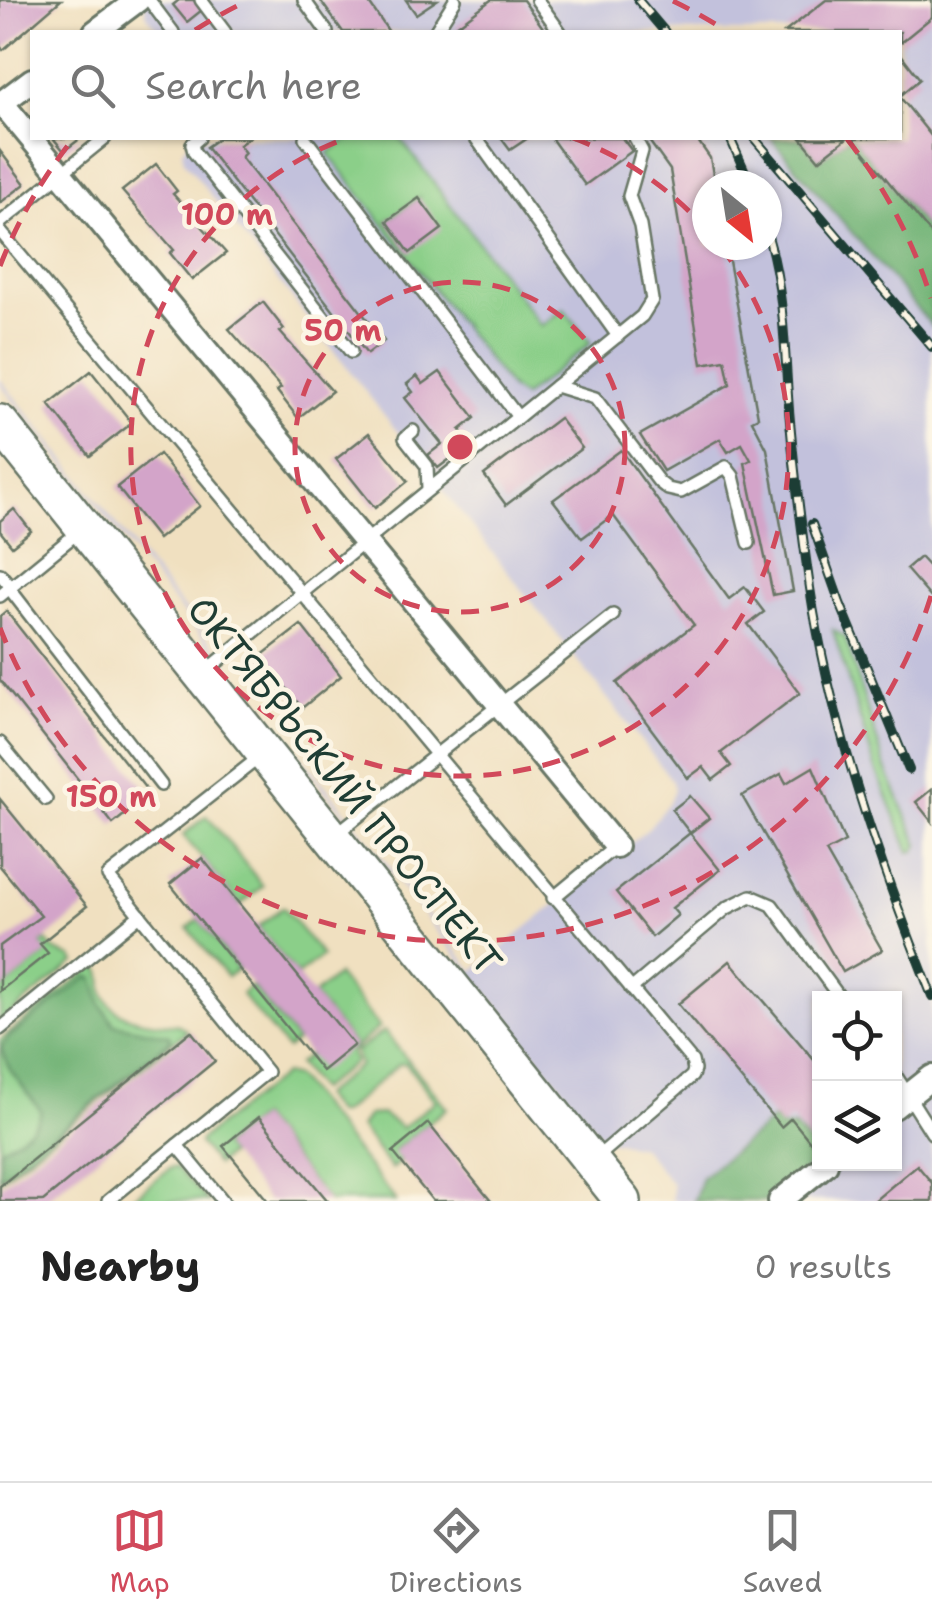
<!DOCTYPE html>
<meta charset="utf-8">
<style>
:root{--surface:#fff;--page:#f6f6f6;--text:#222;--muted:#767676;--line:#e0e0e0;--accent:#d1495b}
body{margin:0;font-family:"Shantell Sans",sans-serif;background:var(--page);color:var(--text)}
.controls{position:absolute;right:30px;bottom:30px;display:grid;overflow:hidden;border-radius:0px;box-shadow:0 2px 8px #0004}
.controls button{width:90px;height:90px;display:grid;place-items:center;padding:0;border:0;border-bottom:2px solid var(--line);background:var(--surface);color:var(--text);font:50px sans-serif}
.compass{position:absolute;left:692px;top:170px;width:90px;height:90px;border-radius:50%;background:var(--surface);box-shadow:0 2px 8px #0004;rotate:150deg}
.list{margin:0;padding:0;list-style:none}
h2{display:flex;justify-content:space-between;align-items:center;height:130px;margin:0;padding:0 40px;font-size:42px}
h2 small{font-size:32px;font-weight:400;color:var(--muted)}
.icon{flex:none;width:55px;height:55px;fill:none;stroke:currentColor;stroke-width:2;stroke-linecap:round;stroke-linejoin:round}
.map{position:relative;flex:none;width:932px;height:1201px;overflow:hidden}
.search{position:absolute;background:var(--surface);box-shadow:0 2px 8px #0004;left:30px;right:30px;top:30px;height:110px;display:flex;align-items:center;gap:25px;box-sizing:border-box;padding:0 35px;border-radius:0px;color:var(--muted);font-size:38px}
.sheet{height:280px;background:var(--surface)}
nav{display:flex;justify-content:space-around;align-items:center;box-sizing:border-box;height:140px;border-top:2px solid var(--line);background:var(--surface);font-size:28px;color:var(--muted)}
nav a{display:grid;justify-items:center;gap:5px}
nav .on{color:var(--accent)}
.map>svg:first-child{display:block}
.industrial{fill:#c2c1dc;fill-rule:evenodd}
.green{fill:#8bcf89;stroke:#55865e;stroke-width:2.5;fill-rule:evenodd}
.forest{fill:#70b275;stroke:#487854;stroke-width:2.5}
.building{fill:#d3a4c9}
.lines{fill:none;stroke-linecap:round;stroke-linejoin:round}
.service-casing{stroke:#687665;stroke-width:16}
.minor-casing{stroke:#687665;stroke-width:28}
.primary-casing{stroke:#687665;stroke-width:40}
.service{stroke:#fff;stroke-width:11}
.minor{stroke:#fff;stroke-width:22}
.primary{stroke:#fff;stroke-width:35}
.rail-casing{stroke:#1f3d34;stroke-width:10}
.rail{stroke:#fcf5e5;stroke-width:6;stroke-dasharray:19;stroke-linecap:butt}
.ring{fill:none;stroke:#d1495b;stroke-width:5;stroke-dasharray:18 12}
.labels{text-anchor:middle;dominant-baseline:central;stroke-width:9;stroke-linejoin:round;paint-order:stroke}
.street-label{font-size:38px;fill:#1f3d34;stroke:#fcf5e5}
.centre{fill:#d1495b;stroke:#fcf5e5;stroke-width:5}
.ring-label{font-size:30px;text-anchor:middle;font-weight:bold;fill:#d1495b;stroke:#fcf5e5;stroke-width:9;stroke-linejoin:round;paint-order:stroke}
</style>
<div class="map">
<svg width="932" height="1201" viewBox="0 0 932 1201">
<rect width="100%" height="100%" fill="#fcf5e5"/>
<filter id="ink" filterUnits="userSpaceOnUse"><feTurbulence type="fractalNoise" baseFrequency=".01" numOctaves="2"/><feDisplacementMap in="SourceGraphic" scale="20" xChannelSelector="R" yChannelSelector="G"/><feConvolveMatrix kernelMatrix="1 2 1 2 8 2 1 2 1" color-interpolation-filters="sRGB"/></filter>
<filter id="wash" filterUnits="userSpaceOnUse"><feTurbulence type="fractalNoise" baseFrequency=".0048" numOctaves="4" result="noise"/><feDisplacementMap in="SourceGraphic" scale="40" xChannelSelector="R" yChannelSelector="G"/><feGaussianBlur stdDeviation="2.25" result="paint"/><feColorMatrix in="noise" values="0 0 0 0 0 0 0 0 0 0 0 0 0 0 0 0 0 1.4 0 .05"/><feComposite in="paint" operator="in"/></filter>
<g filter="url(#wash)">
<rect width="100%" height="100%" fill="#f0e0c0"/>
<path class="industrial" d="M144 0H932V1201H672V1184L642 1147 603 1139 0 384V379L473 971 647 830 669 802 674 789 671 779 184 161 182 151 192 138H900V32H160L147 16ZM707 185H767V245H707ZM820 998H894V1164H820Z"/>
<g class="green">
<path d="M349 138H400L541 326 564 309 591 343 523 397 511 389 328 153ZM419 198 410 252 387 221Z"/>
<path d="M833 630 845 637 885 766 919 845 915 851 910 852 875 767Z"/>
<path d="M207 816 263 886 240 905 183 835Z"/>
<path d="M283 907 322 956 297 975 258 927Z"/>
<path d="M199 919 238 969 227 977 188 928Z"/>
<path d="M45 940 55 951 72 957 75 962 0 1022V991L47 953 40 944Z"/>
<path d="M93 967 99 968C105 978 101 982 103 991 112 1023 153 1022 179 1025L187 1031 0 1180V1040Z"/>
<path d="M337 975 379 1027 350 1052 355 1062 319 1090 298 1064 309 1055 354 1045 313 995Z"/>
<path d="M252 986 297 1041 287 1049 241 994Z"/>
<path d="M384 1031 447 1108 394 1151 401 1161 391 1169 360 1127 368 1115 382 1114 402 1128 435 1101 406 1064H399L343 1112 336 1114 322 1096 360 1065 355 1052Z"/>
<path d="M284 1074 296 1077 396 1201H328L259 1117 223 1146 229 1154 217 1165 199 1144 200 1140Z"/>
<path d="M176 1167 208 1201H129L170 1168Z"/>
</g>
<g class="forest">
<path d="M771 138H801L819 160 847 138H853L932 235V326Z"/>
<path d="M88 977 94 978 101 1005 114 1024 169 1035 171 1040 0 1178V1149C16 1140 36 1130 41 1111L10 1070 1 1048 9 1037Z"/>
<path d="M774 1119 783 1128 795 1127 819 1156 772 1201H694L702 1177Z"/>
</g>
<g id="blocks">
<g class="building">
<path d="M0 0H61L3 50 0 46Z"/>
<path d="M179 0H195L202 10 187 22 173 5Z"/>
<path d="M320 0H367L389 32H343Z"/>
<path d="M406 0H437L416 14Z"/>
<path d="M491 0H523L546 32H460L456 26Z"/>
<path d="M826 0H932V17L900 43V32H785Z"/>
<path d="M900 53 920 79 900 96Z"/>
<path d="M900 97 932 137V235L853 138H900Z"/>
<path d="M53 138H81L64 151Z"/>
<path d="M219 138H249L239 145 245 153 241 157 384 341 367 354 206 147Z"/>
<path d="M501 138H528L510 150Z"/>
<path d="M551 138H622L632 151 585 185Z"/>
<path d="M647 138H696L710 158 715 185H707V245H726L758 417 752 420 767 449 793 591 773 595 745 463 751 460 742 444 728 452 720 439 663 471 640 435 730 384 725 360 702 364 670 170Z"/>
<path d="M801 138H847L819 160Z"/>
<path d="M0 151 25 184 0 203Z"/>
<path d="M156 164 177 191 173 194 226 253 192 280 170 253 174 250 122 191Z"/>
<path d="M419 198 442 229 410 253 387 221Z"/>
<path d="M263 302 284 329 280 332 332 391 298 418 277 391 281 388 229 329Z"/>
<path d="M91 371 132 423 90 456 49 404Z"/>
<path d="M440 372 475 418 460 430 470 444 438 468 428 455 442 444 405 398 413 392 407 384 417 376 423 384Z"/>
<path d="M559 418 582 448 506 505 484 475Z"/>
<path d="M369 433 408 481 375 508 336 459Z"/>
<path d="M621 450 729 599 745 587 764 612 748 624 800 693 721 753 731 766 713 780 703 767 688 778 617 683 694 625 613 515 582 538 553 500Z"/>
<path d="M159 454 200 506 158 539 117 487Z"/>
<path d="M14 509 31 531 12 546 0 531V521Z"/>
<path d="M920 557 932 570V599L906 569Z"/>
<path d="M6 611 150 794 113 824 0 680V616Z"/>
<path d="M301 625 341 676 302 708 261 656Z"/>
<path d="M813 767 845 842 826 852 882 950 843 972 742 796 781 774 786 783Z"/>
<path d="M932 789V822L916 802Z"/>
<path d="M690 796 709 818 690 833 672 810Z"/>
<path d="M0 799 87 906 40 944 48 953 0 991V946L41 916 0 866Z"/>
<path d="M690 833 720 870 672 908 678 915 652 937 616 892Z"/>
<path d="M202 858 354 1045 322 1071 170 884Z"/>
<path d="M730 961 820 1067V1147L816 1149 791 1118 781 1127 678 1004Z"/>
<path d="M191 1031 215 1061 43 1201H0V1186Z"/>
<path d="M259 1117 288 1153 328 1201H268L223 1146Z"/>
<path d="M428 1123 481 1189 491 1201H433L419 1184 393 1152Z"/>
<path d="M917 1165 932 1183V1201H874Z"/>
</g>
</g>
</g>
<g filter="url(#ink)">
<use href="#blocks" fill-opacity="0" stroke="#687665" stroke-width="2.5"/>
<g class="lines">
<defs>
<g id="service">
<path d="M149 0 173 32"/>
<path d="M201 0 225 32"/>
<path d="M304 0 327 32"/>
<path d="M537 0 560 32"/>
<path d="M435 32 455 0"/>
<path d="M199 138 192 144 194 152 351 352"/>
<path d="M305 138 518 417"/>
<path d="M476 138 618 336"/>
<path d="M0 223 105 138"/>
<path d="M0 231 692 1061 694 1070 692 1076 594 1160"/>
<path d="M556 386 595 398 659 482 668 489 681 492 726 467 733 476 749 543"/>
<path d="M413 431 405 438 427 466 428 488"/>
<path d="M0 574 11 587"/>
<path d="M9 588 161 785"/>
<path d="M0 596 82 529"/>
<path d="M205 672 642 316 652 300 640 226 629 196 642 151 635 138"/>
<path d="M0 743 46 799"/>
<path d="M336 834 613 615"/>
<path d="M553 898 616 846"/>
<path d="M631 989 727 908 751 896 772 905 840 998"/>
<path d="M0 1029 140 915"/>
<path d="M894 1073 932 1133"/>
<path d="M177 1145 223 1201"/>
<path d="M108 1201 267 1072 108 876 261 756"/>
</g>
<g id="minor">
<path d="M95 32 138 0"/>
<path d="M2 103 616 846"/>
<path d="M0 104 32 80"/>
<path d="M894 1107 932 1077"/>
<path d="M780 1201 826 1164"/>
</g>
<path id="primary" d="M0 423 623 1201"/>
</defs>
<use href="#service" class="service-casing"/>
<use href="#minor" class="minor-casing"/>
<use href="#primary" class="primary-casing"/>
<use href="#service" class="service"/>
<use href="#minor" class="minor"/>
<use href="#primary" class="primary"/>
<defs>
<g id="rail">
<path d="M638 0 665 32"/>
<path d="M730 138 751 185"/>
<path d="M754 138 932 347"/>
<path d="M767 233C786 294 784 358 790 421 795 477 802 533 810 588 831 727 880 865 932 996"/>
<path d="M812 524 840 603 909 770"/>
</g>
</defs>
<use href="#rail" class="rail-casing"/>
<use href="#rail" class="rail"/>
</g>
</g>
<g class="ring">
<circle cx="460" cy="447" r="165"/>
<path d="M573 138A329 329 0 0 1 706 229M721 247A329 329 0 1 1 347 138"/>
<path d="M931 596A494 494 0 0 1 0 628M0 266A494 494 0 0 1 73 139M195 30A494 494 0 0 1 247 1M673 1A494 494 0 0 1 725 30M847 139A494 494 0 0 1 931 298"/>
</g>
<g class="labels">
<g class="street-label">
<text transform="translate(345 785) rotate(51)">ОКТЯБРЬСКИЙ ПРОСПЕКТ</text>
</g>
</g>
<circle cx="460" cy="447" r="15" class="centre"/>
<g class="ring-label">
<text x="227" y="225">100 m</text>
<text x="343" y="341">50 m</text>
<text x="111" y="807">150 m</text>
</g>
</svg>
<div class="controls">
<button><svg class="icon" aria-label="locate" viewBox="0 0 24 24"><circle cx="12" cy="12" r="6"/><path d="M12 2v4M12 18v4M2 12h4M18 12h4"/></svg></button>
<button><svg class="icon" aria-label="layers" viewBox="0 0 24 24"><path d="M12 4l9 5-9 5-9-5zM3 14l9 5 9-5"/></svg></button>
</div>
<svg class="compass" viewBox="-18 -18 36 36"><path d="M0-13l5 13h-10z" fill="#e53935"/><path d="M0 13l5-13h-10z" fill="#767676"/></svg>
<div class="search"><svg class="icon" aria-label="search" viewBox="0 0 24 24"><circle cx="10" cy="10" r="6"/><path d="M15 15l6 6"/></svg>Search here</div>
</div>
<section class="sheet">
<h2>Nearby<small>0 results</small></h2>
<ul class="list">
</ul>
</section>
<nav>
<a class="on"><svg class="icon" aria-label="map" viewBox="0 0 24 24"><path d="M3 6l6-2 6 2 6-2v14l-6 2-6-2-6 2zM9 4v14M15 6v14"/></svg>Map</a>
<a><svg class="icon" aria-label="directions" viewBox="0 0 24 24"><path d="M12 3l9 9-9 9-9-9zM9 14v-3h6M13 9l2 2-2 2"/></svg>Directions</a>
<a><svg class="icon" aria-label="saved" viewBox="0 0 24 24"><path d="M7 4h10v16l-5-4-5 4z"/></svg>Saved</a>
</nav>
